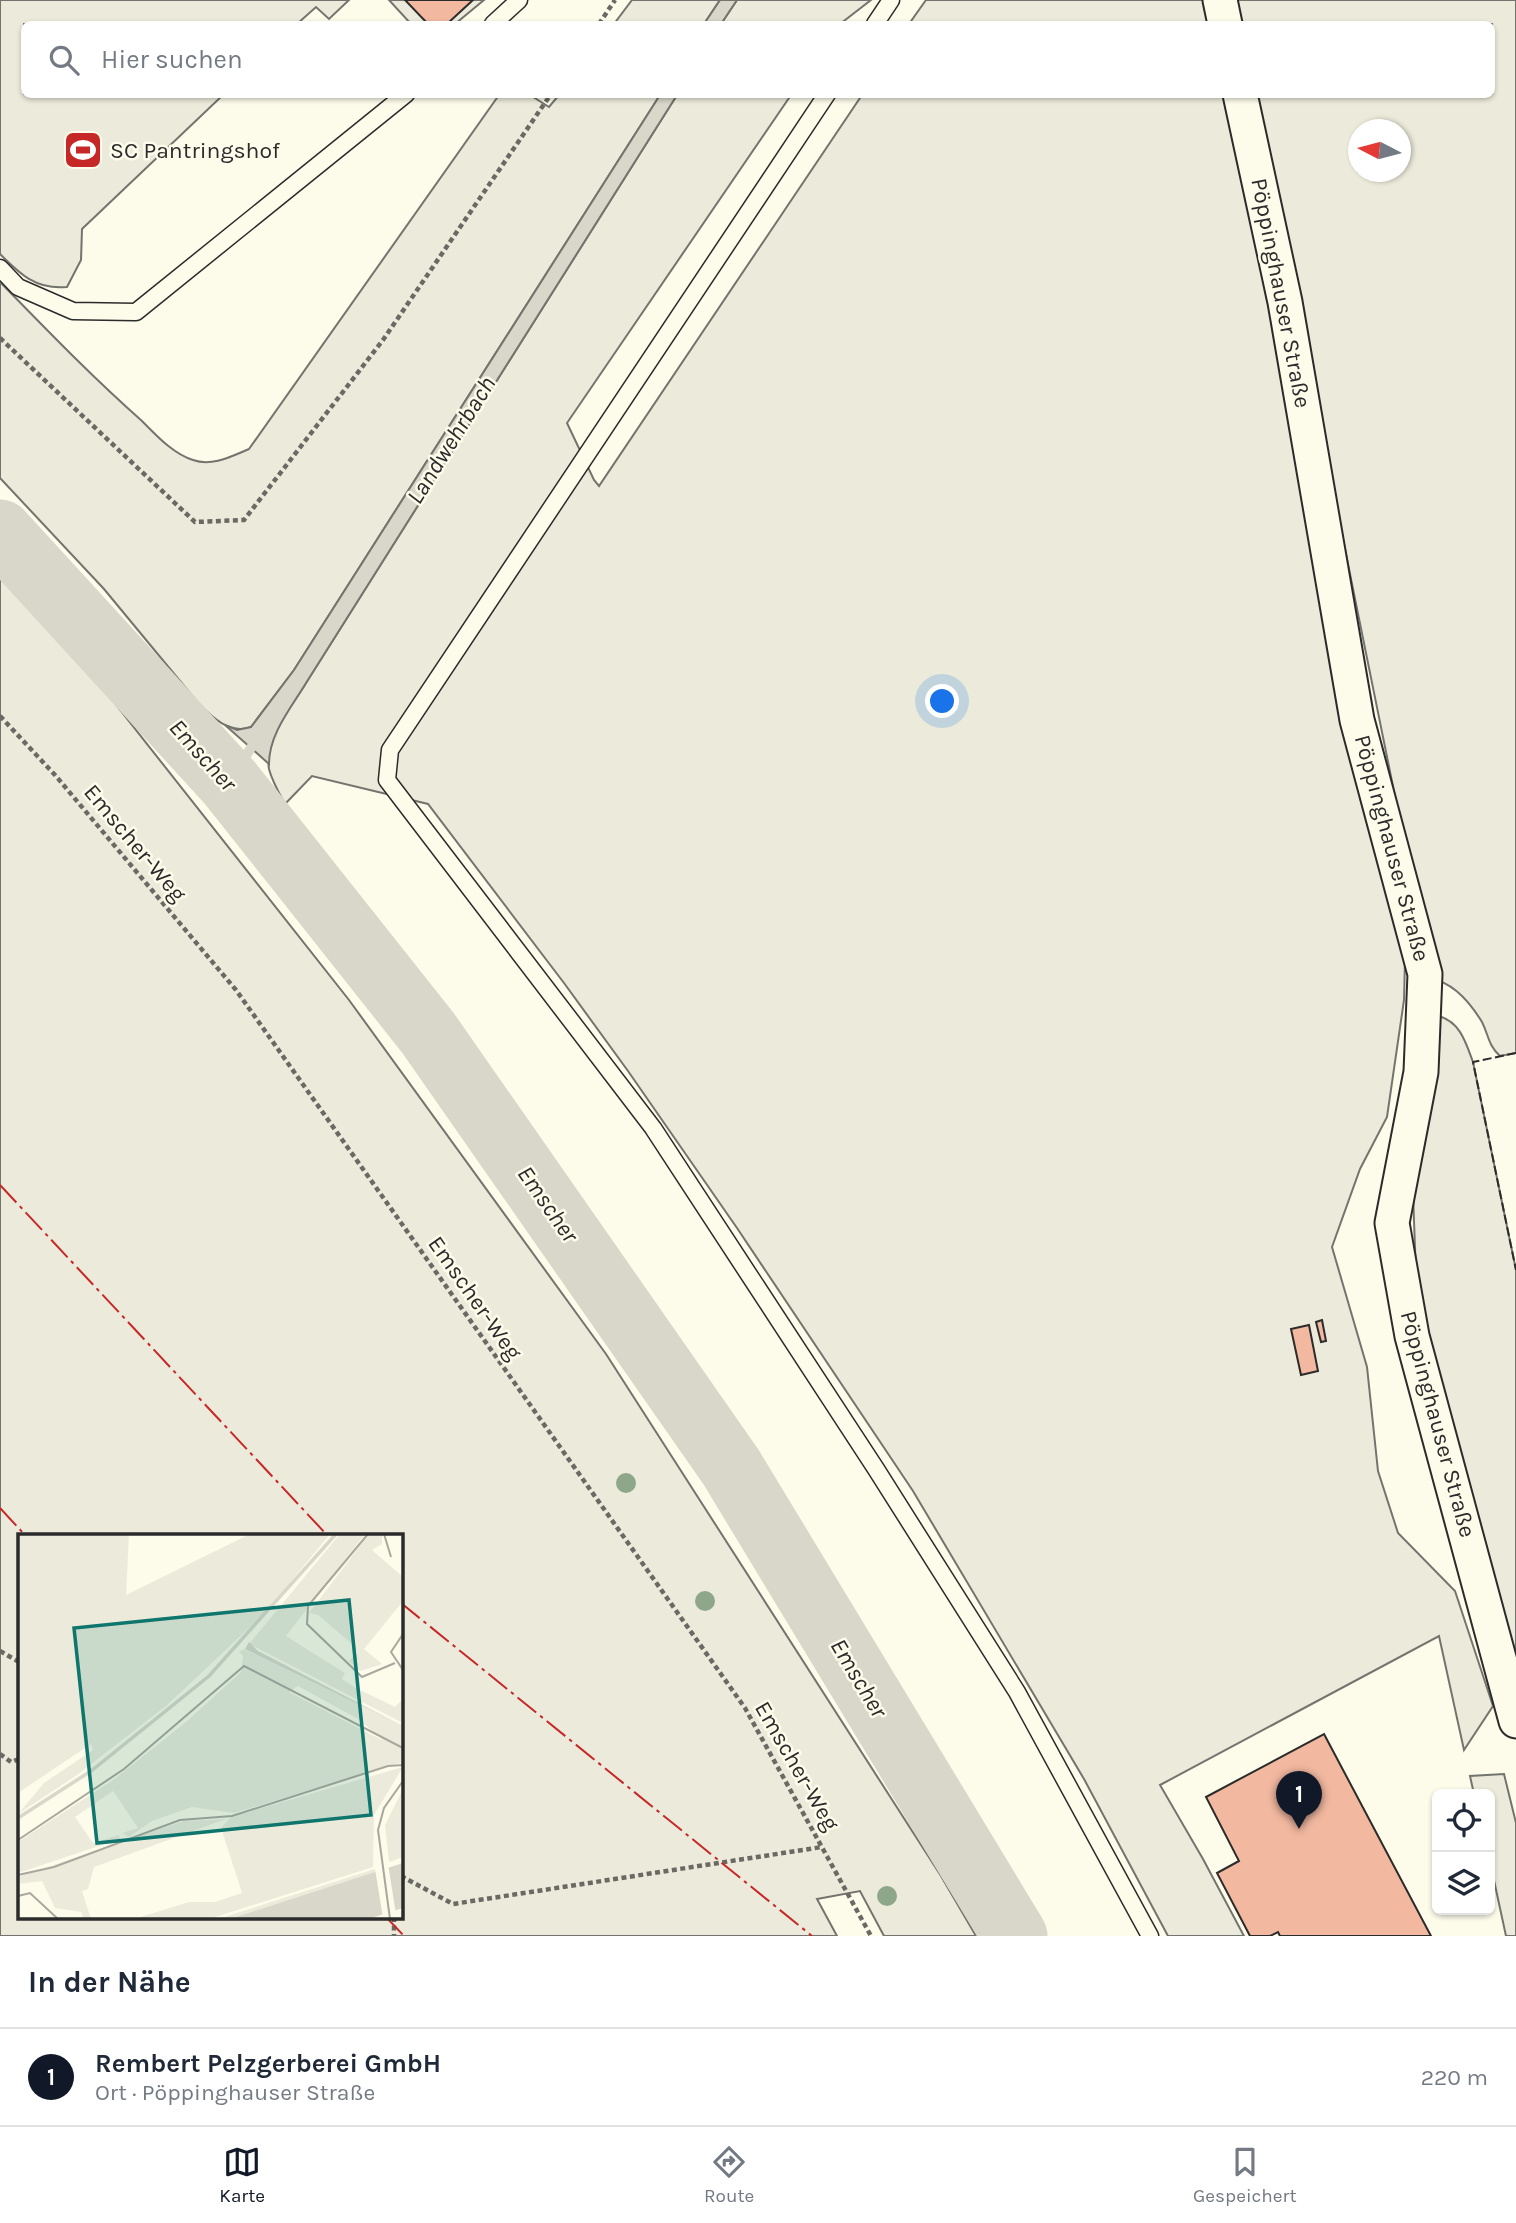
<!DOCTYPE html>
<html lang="de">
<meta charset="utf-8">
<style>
:root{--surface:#fff;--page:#f2f2f3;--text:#1f2937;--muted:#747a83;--line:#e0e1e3;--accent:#111827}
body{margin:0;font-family:Karla,sans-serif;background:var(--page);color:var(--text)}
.controls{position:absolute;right:21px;bottom:21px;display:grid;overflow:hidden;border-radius:10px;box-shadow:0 2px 5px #0004}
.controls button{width:63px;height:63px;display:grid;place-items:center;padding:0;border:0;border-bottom:2px solid var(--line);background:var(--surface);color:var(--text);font:35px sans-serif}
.compass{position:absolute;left:1348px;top:119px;width:63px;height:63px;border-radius:50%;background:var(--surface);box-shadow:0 2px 5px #0004;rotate:276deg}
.you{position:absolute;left:943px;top:702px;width:24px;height:24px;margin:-18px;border:5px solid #fff;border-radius:50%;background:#1a73e8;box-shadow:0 0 0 10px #1a73e833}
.badge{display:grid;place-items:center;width:46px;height:46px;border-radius:50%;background:var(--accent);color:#fff;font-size:23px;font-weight:700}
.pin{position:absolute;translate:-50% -58px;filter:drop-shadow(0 2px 4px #0008)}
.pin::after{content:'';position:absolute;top:37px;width:24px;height:21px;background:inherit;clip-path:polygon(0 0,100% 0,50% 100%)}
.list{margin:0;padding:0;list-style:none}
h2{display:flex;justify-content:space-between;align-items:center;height:91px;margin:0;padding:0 28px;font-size:30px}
h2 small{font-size:23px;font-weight:400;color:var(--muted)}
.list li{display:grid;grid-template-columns:46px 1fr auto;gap:21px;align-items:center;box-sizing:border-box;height:98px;padding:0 28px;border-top:2px solid var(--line)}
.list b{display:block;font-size:26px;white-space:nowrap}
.list p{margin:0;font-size:23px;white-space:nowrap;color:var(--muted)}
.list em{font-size:23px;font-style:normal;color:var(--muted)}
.icon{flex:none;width:38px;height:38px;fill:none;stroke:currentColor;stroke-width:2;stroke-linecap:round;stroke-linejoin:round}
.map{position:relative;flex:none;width:1516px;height:1936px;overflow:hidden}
.search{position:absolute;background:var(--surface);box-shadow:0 2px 5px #0004;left:21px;right:21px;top:21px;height:77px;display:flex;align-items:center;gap:18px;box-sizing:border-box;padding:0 24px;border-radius:10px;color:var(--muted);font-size:26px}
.sheet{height:189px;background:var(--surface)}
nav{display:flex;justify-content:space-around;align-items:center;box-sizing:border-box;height:98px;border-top:2px solid var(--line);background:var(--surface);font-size:19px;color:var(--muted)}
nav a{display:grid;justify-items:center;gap:4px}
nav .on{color:var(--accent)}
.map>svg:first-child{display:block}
.green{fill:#ecebdb;stroke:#74746e;stroke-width:2;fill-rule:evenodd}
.water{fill:#d8d7c9;stroke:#74746e;stroke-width:2}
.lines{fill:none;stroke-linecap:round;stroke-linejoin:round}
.stream{stroke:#d8d7c9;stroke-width:10}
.river{stroke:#d8d7c9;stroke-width:65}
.building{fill:#f2b8a0;stroke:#2b2b2b;stroke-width:2}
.service-casing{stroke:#2b2b2b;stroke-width:19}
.minor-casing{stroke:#2b2b2b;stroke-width:37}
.path{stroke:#6a6964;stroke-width:4.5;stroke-dasharray:5 3.5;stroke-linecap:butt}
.service{stroke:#fdfbea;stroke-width:16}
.minor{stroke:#fdfbea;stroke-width:33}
.fence{stroke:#2b2b2b;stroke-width:2;stroke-dasharray:9 3.5;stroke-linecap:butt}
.power{stroke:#c62828;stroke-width:2;stroke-dasharray:24 5 3.5 5;stroke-linecap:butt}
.tree{fill:#8ea78a}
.labels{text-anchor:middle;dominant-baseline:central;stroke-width:5;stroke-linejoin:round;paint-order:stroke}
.poi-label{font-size:23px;fill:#2b2b2b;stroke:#fdfbea;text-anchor:start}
.street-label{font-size:23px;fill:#2b2b2b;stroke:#fdfbea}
.water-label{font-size:24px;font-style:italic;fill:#2b2b2b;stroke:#fdfbea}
.inset-river{fill:none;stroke:#d8d7c9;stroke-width:3.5}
.inset-road{fill:none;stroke:#a9a89e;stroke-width:2}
.view{fill:#0f766e;fill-opacity:0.15;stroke:#0f766e;stroke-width:3.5}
.inset-edge{fill:none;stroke:#2b2b2b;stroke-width:3.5}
</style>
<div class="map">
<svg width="1516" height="1936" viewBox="0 0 1516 1936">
<rect width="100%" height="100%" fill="#fdfbea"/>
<g class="green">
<path d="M0 0H349L329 19 316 7 297 24H24V94L223 95 82 229 81 260 67 287C36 290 20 274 0 254Z"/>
<path d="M389 0H484L455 24H411Z"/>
<path d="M632 0H720L704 24H614Z"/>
<path d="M737 0H871L840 24H721Z"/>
<path d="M926 0H1211L1217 24H909Z"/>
<path d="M1234 0H1516V1053L1500 1056C1488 1045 1489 1036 1482 1022 1471 1004 1454 983 1432 979L1253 95 1492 94V24H1239ZM1358 130H1400V172H1358Z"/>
<path d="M499 95H530L549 107 559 95H660L294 670 251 727C230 735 212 717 199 704L104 589 0 478V282C46 329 92 377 142 421 156 435 173 454 193 460 212 467 232 456 249 449Z"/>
<path d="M677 95H791L567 423 594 480 599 486 862 95H1232L1405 960 1404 1000 1387 1117 1360 1169 1332 1247 1367 1367 1378 1471 1398 1533 1455 1591 1493 1706 1464 1750 1439 1636 1160 1785 1203 1859 1244 1936H1168L1084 1779 913 1491 737 1228 628 1071 564 983 428 804 312 776 285 804C279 793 272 781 269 769 264 738 291 708 306 683Z"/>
<path d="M0 565 31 597 349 1000 606 1354 941 1876 976 1936H884L860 1891 817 1899 837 1936H0ZM19 1535H401V1917H19Z"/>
<path d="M1438 1016C1460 1021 1466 1043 1473 1062L1516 1270V1668L1423 1313 1416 1275 1413 1193Z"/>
<path d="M1504 1774 1516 1823V1936H1506L1490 1862V1794H1474L1470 1776Z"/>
</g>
<g class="water">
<path d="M720 0H737L721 24H704Z"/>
<path d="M660 95H677L306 683C291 708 269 734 269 764L225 725 237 730 251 727 294 670Z"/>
</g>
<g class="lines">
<path class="stream" d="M229 782 258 737"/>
<path class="river" d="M0 532 229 782 428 1033 731 1467 1015 1936"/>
</g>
<g class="building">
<path d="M405 0H473L447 24H428Z"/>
<path d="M1322 1320 1326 1341 1321 1342 1316 1322Z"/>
<path d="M1309 1325 1318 1371 1301 1375 1291 1329Z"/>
<path d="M1324 1734 1431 1936H1280L1278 1932 1270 1936H1250L1217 1873 1239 1861 1206 1797Z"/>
</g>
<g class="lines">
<defs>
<g id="service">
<path d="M493 24 519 0"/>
<path d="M875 24 891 0"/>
<path d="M827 94 390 750 387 780 653 1128 876 1469 1017 1692 1150 1936"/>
<path d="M0 268 18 287 73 311 136 312 406 94"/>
</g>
<g id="minor">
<path d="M1220 0 1225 24"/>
<path d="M1240 94 1285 302 1357 720 1425 974 1421 1072 1392 1223 1412 1336 1516 1721"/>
</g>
</defs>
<use href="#service" class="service-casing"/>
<use href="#minor" class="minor-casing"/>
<g class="path">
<path d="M599 24 615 0"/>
<path d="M0 338 195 522 244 520 383 340 551 94"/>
<path d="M0 716 55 775 236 990 745 1708 871 1936"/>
<path d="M0 1651 19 1662"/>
<path d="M0 1754 11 1762 19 1759"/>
<path d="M401 1876 453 1904 822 1847"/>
<path d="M394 1917V1936"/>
</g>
<use href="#service" class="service"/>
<use href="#minor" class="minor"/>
<path class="fence" d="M1516 1053 1473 1062 1516 1270"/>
<g class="power">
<path d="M0 1185 327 1535"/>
<path d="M0 1508 25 1535"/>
<path d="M401 1603 812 1936"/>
<path d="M386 1917 404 1936"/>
</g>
</g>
<g class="tree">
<circle cx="626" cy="1483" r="10"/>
<circle cx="705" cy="1601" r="10"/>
<circle cx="887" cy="1896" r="10"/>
</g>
<defs>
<symbol id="stadium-square" viewBox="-11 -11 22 22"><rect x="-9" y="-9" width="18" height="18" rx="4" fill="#c62828" stroke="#fdfbea"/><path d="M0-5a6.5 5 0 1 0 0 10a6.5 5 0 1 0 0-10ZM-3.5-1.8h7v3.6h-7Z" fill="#fff"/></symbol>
</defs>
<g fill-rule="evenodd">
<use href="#stadium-square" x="61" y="128" width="44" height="44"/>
</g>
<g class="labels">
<g class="poi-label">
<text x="110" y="150">SC Pantringshof</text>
</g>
<g class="street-label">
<text transform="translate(1281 293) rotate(79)">Pöppinghauser Straße</text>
<text transform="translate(135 843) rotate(50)">Emscher-Weg</text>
<text transform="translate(1392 848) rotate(75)">Pöppinghauser Straße</text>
<text transform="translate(475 1298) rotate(55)">Emscher-Weg</text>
<text transform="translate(1438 1424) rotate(75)">Pöppinghauser Straße</text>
<text transform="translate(797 1766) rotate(60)">Emscher-Weg</text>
</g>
<g class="water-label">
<text transform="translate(451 440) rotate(-58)">Landwehrbach</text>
<text transform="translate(203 755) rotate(48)">Emscher</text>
<text transform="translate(548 1204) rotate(55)">Emscher</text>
<text transform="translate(859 1678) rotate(59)">Emscher</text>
</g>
</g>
<g transform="translate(18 1534)">
<rect width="385" height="385" fill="#fdfbea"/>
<path d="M0 0H111L108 61 232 0H312L247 79 148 172 59 241 0 280 26 249 75 216 73 210 0 259ZM322 0H347L268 102 327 139 324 145 338 154 377 173 385 165V189L231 110ZM351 0H364V10L354 16 385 43V67L346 115 364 130 342 137 331 127 339 118 334 110 300 81 291 79ZM226 115 385 192V228L216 279 174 273 134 287 111 303 104 299 120 294 95 257 57 283 75 309 101 301 102 305 0 339V308L95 246 168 188 223 138 225 122 221 118ZM280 152 340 185 366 207 271 158ZM385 233 356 281 355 333 191 385H116L171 368H197L224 359 203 294 213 283ZM385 255V323L371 328 367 291ZM208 285 76 333 70 355 64 357 73 385H66L63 378 37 374 24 347 0 350V343L166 287ZM357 335 358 339 212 385H200Z" fill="#ecebdb" fill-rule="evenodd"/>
<path d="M231 108 240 117 385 192 227 115ZM385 329V374L350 385H212Z" fill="#d8d7c9"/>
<path d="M370 330 378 380 365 384 357 335Z" fill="#fdfbea"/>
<path class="inset-river" d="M0 284 73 237 191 142 318 0"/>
<path class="inset-road" d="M350 0 290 72 289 90 344 143 377 129M366 0 373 23M385 100 373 118 385 136M0 306 106 235 226 132 385 214M0 341 36 333 162 286 214 282 370 232 385 231M0 362 12 359 40 385M372 385 360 296 366 274 385 247"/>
<path class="view" d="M331 66 353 281 79 309 56 94Z"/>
<rect width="385" height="385" class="inset-edge"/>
</g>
</svg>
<div class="controls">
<button><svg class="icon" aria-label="locate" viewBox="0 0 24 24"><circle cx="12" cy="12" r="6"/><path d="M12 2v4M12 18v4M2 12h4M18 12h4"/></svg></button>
<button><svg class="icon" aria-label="layers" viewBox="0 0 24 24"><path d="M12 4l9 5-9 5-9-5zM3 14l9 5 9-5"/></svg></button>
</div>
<svg class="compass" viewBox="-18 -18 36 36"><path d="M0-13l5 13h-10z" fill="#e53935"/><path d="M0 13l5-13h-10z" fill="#747a83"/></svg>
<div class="you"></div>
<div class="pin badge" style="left:1299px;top:1829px">1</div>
<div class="search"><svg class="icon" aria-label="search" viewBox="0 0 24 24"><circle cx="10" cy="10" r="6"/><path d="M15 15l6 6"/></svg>Hier suchen</div>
</div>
<section class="sheet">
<h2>In der Nähe<small></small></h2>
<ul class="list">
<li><span class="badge">1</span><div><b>Rembert Pelzgerberei GmbH</b><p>Ort · Pöppinghauser Straße</p></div><em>220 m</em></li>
</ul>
</section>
<nav>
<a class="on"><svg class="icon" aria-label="map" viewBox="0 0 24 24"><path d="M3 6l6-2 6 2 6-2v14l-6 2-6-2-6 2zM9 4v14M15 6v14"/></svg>Karte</a>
<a><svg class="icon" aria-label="directions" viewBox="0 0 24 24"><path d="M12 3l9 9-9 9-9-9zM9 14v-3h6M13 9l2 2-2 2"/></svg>Route</a>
<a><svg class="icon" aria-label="saved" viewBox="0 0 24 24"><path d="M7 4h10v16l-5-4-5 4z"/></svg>Gespeichert</a>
</nav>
